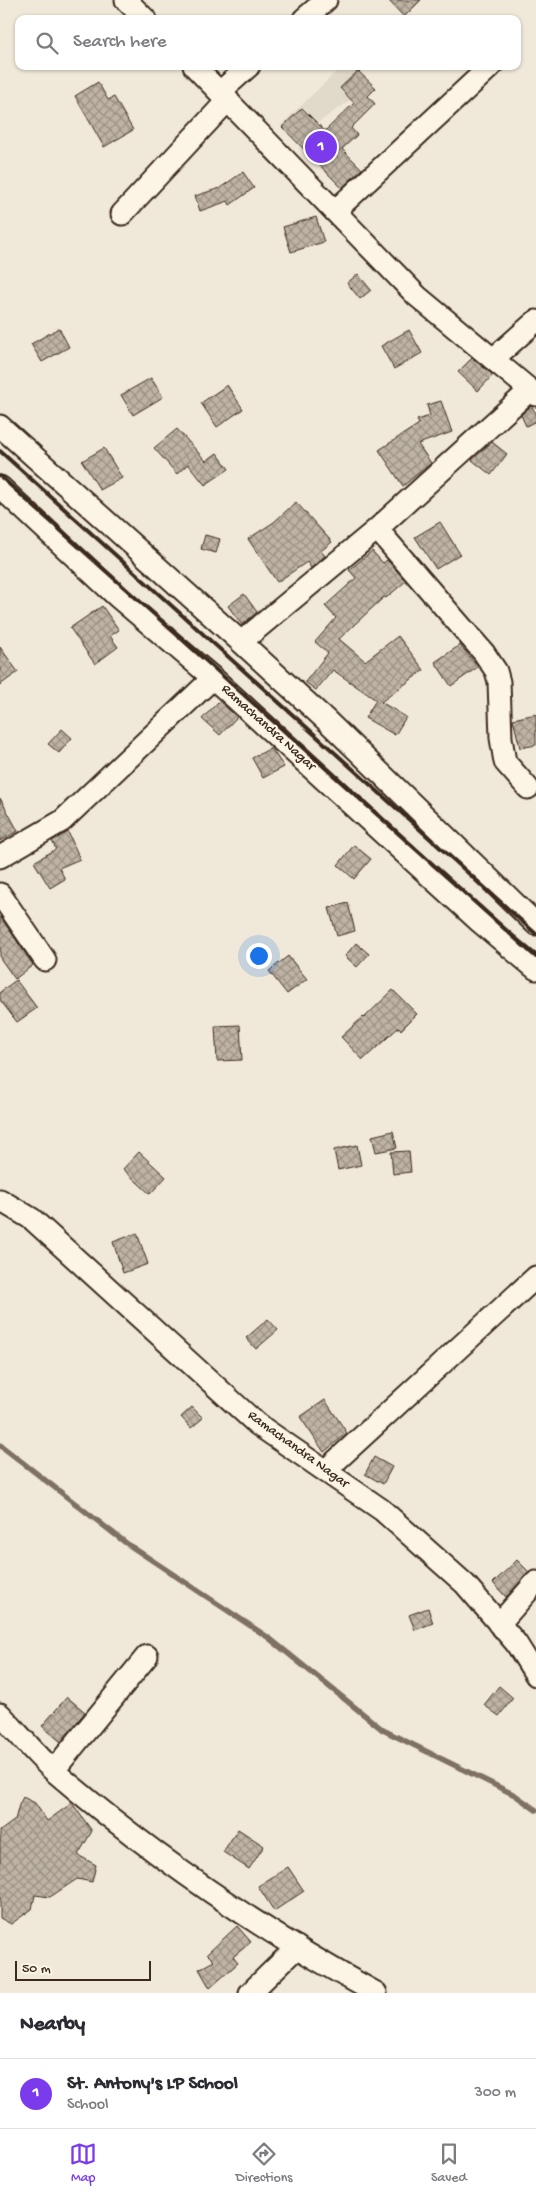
<!DOCTYPE html>
<style>
:root{--surface:#fff;--page:#f2f2f3;--text:#2b2b33;--muted:#7c7c81;--line:#e1e1e2;--accent:#7c3aed}
body{margin:0;font-family:"Gochi Hand",sans-serif;background:var(--page);color:var(--text)}
.scale{position:absolute;left:15px;bottom:12px;width:136px;box-sizing:border-box;padding-left:5px;border:2px solid #3b2a1e;border-top:0;font-size:14px;line-height:18px;white-space:nowrap;color:#3b2a1e;-webkit-text-stroke:4px #fcf5e5;paint-order:stroke}
.you{position:absolute;left:258px;top:955px;width:18px;height:18px;margin:-12px;border:4px solid #fff;border-radius:50%;background:#1a73e8;box-shadow:0 0 0 8px #1a73e833}
.badge{display:grid;place-items:center;width:32px;height:32px;border-radius:50%;background:var(--accent);color:#fff;font-size:16px;font-weight:700}
.pin{position:absolute;translate:-50% -50%;border:2px solid #fff;box-shadow:0 1px 5px #0006}
.list{margin:0;padding:0;list-style:none}
h2{display:flex;justify-content:space-between;align-items:center;height:65px;margin:0;padding:0 20px;font-size:21px}
h2 small{font-size:16px;font-weight:400;color:var(--muted)}
.list li{display:grid;grid-template-columns:32px 1fr auto;gap:15px;align-items:center;box-sizing:border-box;height:70px;padding:0 20px;border-top:1px solid var(--line)}
.list b{display:block;font-size:19px;white-space:nowrap}
.list p{margin:0;font-size:16px;white-space:nowrap;color:var(--muted)}
.list em{font-size:16px;font-style:normal;color:var(--muted)}
.icon{flex:none;width:28px;height:28px;fill:none;stroke:currentColor;stroke-width:2;stroke-linecap:round;stroke-linejoin:round}
.map{position:relative;flex:none;width:536px;height:1993px;overflow:hidden}
.search{position:absolute;background:var(--surface);box-shadow:0 1px 4px #0004;left:15px;right:15px;top:15px;height:55px;display:flex;align-items:center;gap:12px;box-sizing:border-box;padding:0 18px;border-radius:10px;color:var(--muted);font-size:19px}
.sheet{height:135px;background:var(--surface)}
nav{display:flex;justify-content:space-around;align-items:center;box-sizing:border-box;height:70px;border-top:1px solid var(--line);background:var(--surface);font-size:14px;color:var(--muted)}
nav a{display:grid;justify-items:center;gap:2px}
nav .on{color:var(--accent)}
.map>svg:first-child{display:block}
.built{fill:#e1d9c9}
.lines{fill:none;stroke-linecap:round;stroke-linejoin:round}
.stream{stroke:#7e7163;stroke-width:5.5}
.building{fill:url(#building-cross-hatch);stroke:#3b2a1e}
.street-casing{stroke:#3b2a1e;stroke-width:25}
.street{stroke:#fcf5e5;stroke-width:21}
.rail{stroke:#3b2a1e;stroke-width:4}
.labels{text-anchor:middle;dominant-baseline:central;stroke-width:4;stroke-linejoin:round;paint-order:stroke}
.street-label{font-size:14px;fill:#3b2a1e;stroke:#fcf5e5}
</style>
<div class="map">
<svg width="536" height="1993" viewBox="0 0 536 1993">
<defs>
<pattern id="building-cross-hatch" width="8" height="8" patternUnits="userSpaceOnUse" patternTransform="scale(1.25)"><rect width="8" height="8" fill="#beb3a4"/><path d="M0 0l8 8M0 8l8-8" fill="none" stroke="#9c9285"/></pattern>
</defs>
<rect width="100%" height="100%" fill="#f0e9d9"/>
<filter id="ink" filterUnits="userSpaceOnUse"><feTurbulence type="fractalNoise" baseFrequency=".02" numOctaves="2"/><feDisplacementMap in="SourceGraphic" scale="10" xChannelSelector="R" yChannelSelector="G"/><feConvolveMatrix kernelMatrix="1 2 1 2 8 2 1 2 1" color-interpolation-filters="sRGB"/></filter>
<g filter="url(#ink)">
<path class="built" d="M342 66H348L371 86 316 124 363 169 347 190 281 125Z"/>
<g class="lines">
<path class="stream" d="M0 1445 126 1543 269 1638 383 1730 515 1795 536 1810"/>
</g>
<g class="building">
<path d="M388 0H421L404 17Z"/>
<path d="M358 71 376 88 368 96 375 104 351 128 357 135 342 149 362 169 342 188 282 127 302 108 325 131 354 103 340 88Z"/>
<path d="M98 82 108 100 114 97 133 130 104 147 75 96Z"/>
<path d="M243 172 254 188 230 205 228 201 200 211 195 196 220 188Z"/>
<path d="M316 217 324 242 291 252 283 227Z"/>
<path d="M358 274 371 290 360 299 347 283Z"/>
<path d="M59 328 69 347 42 362 31 344Z"/>
<path d="M409 330 422 353 394 369 381 346Z"/>
<path d="M472 358 493 375 478 391 458 372Z"/>
<path d="M151 378 163 397 133 415 121 395Z"/>
<path d="M227 385 243 409 217 427 201 403Z"/>
<path d="M441 401 452 432 418 444 431 463 403 486 379 450 419 424 417 420 430 416 427 405Z"/>
<path d="M531 406 536 413V421L526 426 521 415Z"/>
<path d="M177 429 206 461 217 453 229 469 205 485 188 464 177 474 154 448Z"/>
<path d="M492 442 507 454 491 475 472 460Z"/>
<path d="M104 448 122 478 100 490 82 461Z"/>
<path d="M296 502 332 542 321 551 325 556 311 568 307 562 277 582 248 539 274 522Z"/>
<path d="M440 522 460 554 436 569 415 537Z"/>
<path d="M205 535 220 539 216 553 201 549Z"/>
<path d="M372 551 383 563 387 560 406 581 386 598 384 597 339 639 365 661 398 636 424 670 381 702 406 717 395 735 365 718 376 700 333 670 316 690 305 682 328 653 315 642 336 618 325 606 356 578 349 570Z"/>
<path d="M244 594 257 612 242 625 228 606Z"/>
<path d="M102 606 119 630 110 636 118 647 95 664 70 628Z"/>
<path d="M460 645 478 667 451 686 435 662Z"/>
<path d="M0 647 18 672 0 685Z"/>
<path d="M219 701 237 717 220 735 202 719Z"/>
<path d="M536 714V745L520 748 513 719Z"/>
<path d="M62 729 72 738 59 753 48 744Z"/>
<path d="M271 748 284 767 263 778 252 758Z"/>
<path d="M0 798 18 831 0 841Z"/>
<path d="M68 832 80 859 59 868 65 879 50 888 34 862 56 849 52 841Z"/>
<path d="M354 845 371 859 354 879 338 865Z"/>
<path d="M348 903 355 931 337 936 329 908Z"/>
<path d="M0 916 33 965 15 979 0 958Z"/>
<path d="M356 943 369 954 357 967 345 956Z"/>
<path d="M288 956 307 979 287 994 269 971Z"/>
<path d="M16 980 37 1008 17 1022 0 1000V992Z"/>
<path d="M393 990 417 1014 401 1030 399 1027 363 1060 341 1037 363 1017 364 1018Z"/>
<path d="M240 1025 242 1060 217 1061 215 1026Z"/>
<path d="M393 1131 397 1148 376 1152 372 1136Z"/>
<path d="M357 1145 361 1165 338 1170 334 1150Z"/>
<path d="M409 1151 411 1172 393 1174 391 1152Z"/>
<path d="M139 1152 166 1177 150 1194 123 1169Z"/>
<path d="M137 1233 148 1264 123 1273 113 1242Z"/>
<path d="M268 1319 278 1330 256 1349 246 1338Z"/>
<path d="M325 1400 347 1433 324 1452 300 1417Z"/>
<path d="M192 1407 203 1418 191 1428 181 1417Z"/>
<path d="M374 1457 392 1467 383 1484 365 1474Z"/>
<path d="M517 1560 529 1572 506 1597 493 1583Z"/>
<path d="M428 1608 433 1623 415 1630 409 1615Z"/>
<path d="M499 1686 513 1698 499 1716 484 1705Z"/>
<path d="M67 1697 85 1712 61 1742 42 1726Z"/>
<path d="M23 1797 35 1803 47 1821 72 1803 92 1831 78 1855 96 1865 92 1882 77 1879 50 1897 35 1895 32 1909 11 1924 0 1918V1831L15 1820 19 1805Z"/>
<path d="M238 1829 264 1846 249 1869 223 1852Z"/>
<path d="M288 1867 304 1891 274 1911 258 1886Z"/>
<path d="M237 1926 251 1942 233 1957 238 1963 210 1988 199 1969 214 1961 207 1954Z"/>
</g>
<g class="lines">
<defs>
<g id="street">
<path d="M126 0 145 19"/>
<path d="M304 19 326 0"/>
<path d="M194 66 417 296 536 395"/>
<path d="M220 92 249 66"/>
<path d="M335 211 491 66"/>
<path d="M122 214 228 100"/>
<path d="M493 359 536 321"/>
<path d="M0 426 241 642 377 529 530 390"/>
<path d="M0 487 119 598 213 678 480 922 536 969"/>
<path d="M377 529 484 653 496 671 499 682 501 738 505 762 528 788"/>
<path d="M241 642 327 721 536 924"/>
<path d="M0 857 62 821 213 678"/>
<path d="M0 894 45 960"/>
<path d="M0 1200 32 1219 257 1424 382 1510 465 1584 516 1643 536 1675"/>
<path d="M326 1470 536 1277"/>
<path d="M499 1624 536 1582"/>
<path d="M0 1714C18 1733 36 1755 55 1772 154 1857 262 1931 376 1993"/>
<path d="M54 1770 147 1656"/>
<path d="M250 1993 297 1947"/>
</g>
</defs>
<use href="#street" class="street-casing"/>
<use href="#street" class="street"/>
<g class="rail">
<path d="M0 451 536 934"/>
<path d="M0 476 536 957"/>
</g>
</g>
</g>
<g class="labels">
<g class="street-label">
<text transform="translate(268 728) rotate(42)">Ramachandra Nagar</text>
<text transform="translate(298 1450) rotate(36)">Ramachandra Nagar</text>
</g>
</g>
</svg>
<div class="scale">50 m</div>
<div class="you"></div>
<div class="pin badge" style="left:321px;top:147px">1</div>
<div class="search"><svg class="icon" aria-label="search" viewBox="0 0 24 24"><circle cx="10" cy="10" r="6"/><path d="M15 15l6 6"/></svg>Search here</div>
</div>
<section class="sheet">
<h2>Nearby<small></small></h2>
<ul class="list">
<li><span class="badge">1</span><div><b>St. Antony's LP School</b><p>School</p></div><em>300 m</em></li>
</ul>
</section>
<nav>
<a class="on"><svg class="icon" aria-label="map" viewBox="0 0 24 24"><path d="M3 6l6-2 6 2 6-2v14l-6 2-6-2-6 2zM9 4v14M15 6v14"/></svg>Map</a>
<a><svg class="icon" aria-label="directions" viewBox="0 0 24 24"><path d="M12 3l9 9-9 9-9-9zM9 14v-3h6M13 9l2 2-2 2"/></svg>Directions</a>
<a><svg class="icon" aria-label="saved" viewBox="0 0 24 24"><path d="M7 4h10v16l-5-4-5 4z"/></svg>Saved</a>
</nav>
